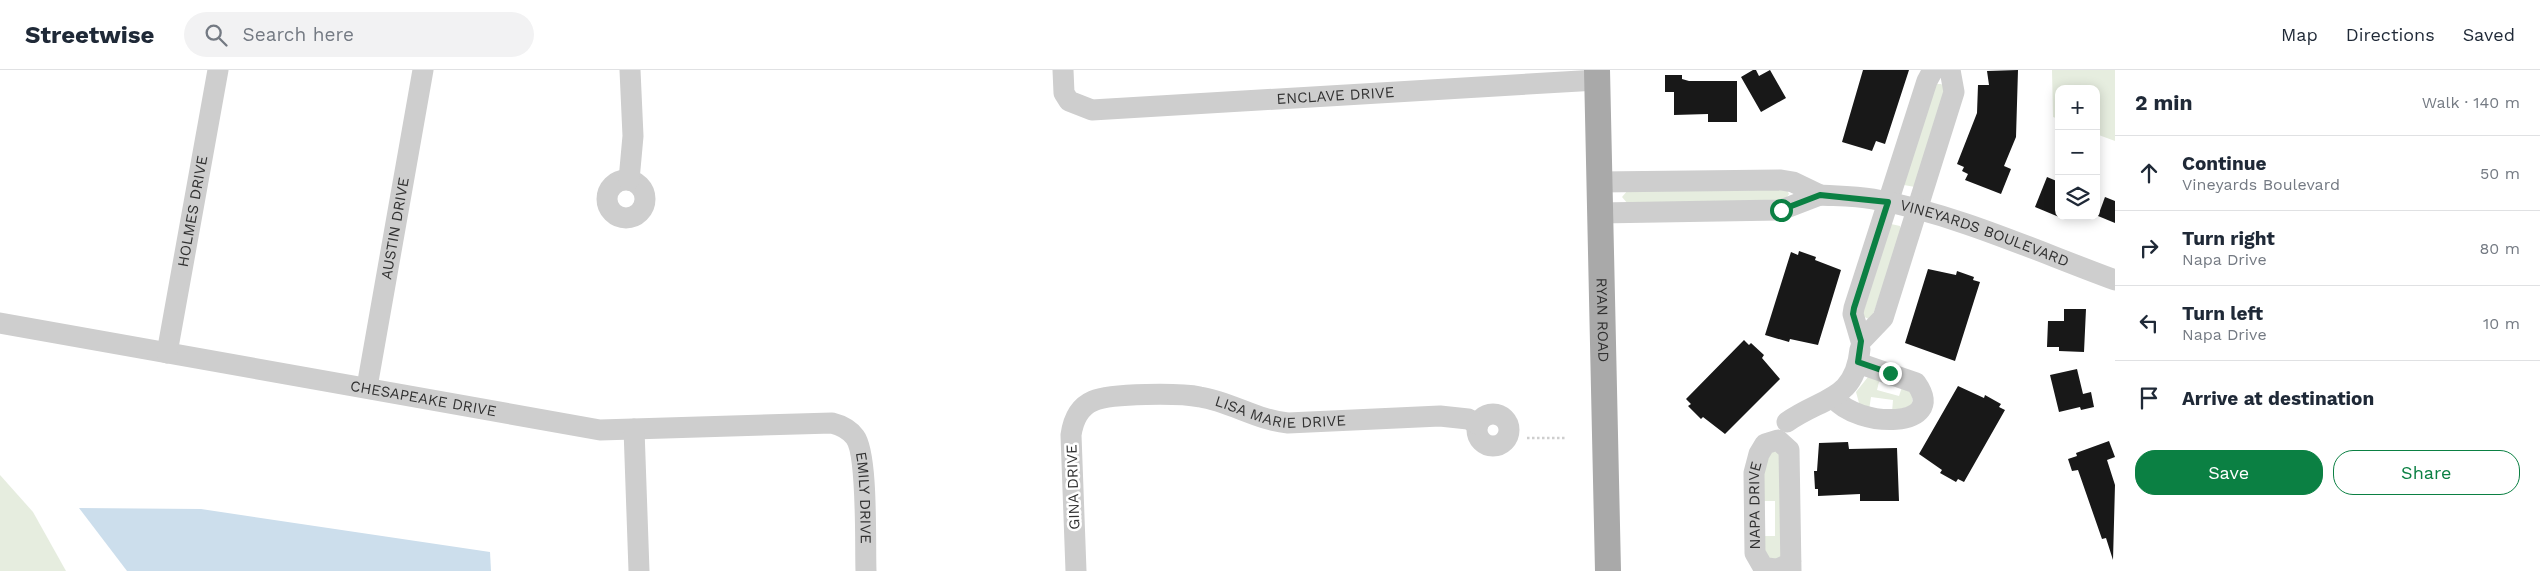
<!DOCTYPE html>
<meta charset="utf-8">
<style>
:root{--surface:#fff;--page:#f2f2f3;--text:#1f2937;--muted:#747a83;--line:#e0e1e3;--accent:#0b8043}
body{margin:0;font-family:"Work Sans",sans-serif;background:var(--page);color:var(--text)}
.controls{position:absolute;right:15px;top:15px;display:grid;overflow:hidden;border-radius:10px;box-shadow:0 2px 12px #0003}
.controls button{width:45px;height:45px;display:grid;place-items:center;padding:0;border:0;border-bottom:1px solid var(--line);background:var(--surface);color:var(--text);font:25px sans-serif}
.stop{position:absolute;width:15px;height:15px;margin:-11px;border:4px solid #0b8043;border-radius:50%;background:#fff}
.stop.end{background:#0b8043;border-color:#fff;box-shadow:0 1px 5px #0008}
.list{margin:0;padding:0;list-style:none}
h2{display:flex;justify-content:space-between;align-items:center;height:65px;margin:0;padding:0 20px;font-size:21px}
h2 small{font-size:16px;font-weight:400;color:var(--muted)}
.list li{display:grid;grid-template-columns:32px 1fr auto;gap:15px;align-items:center;box-sizing:border-box;height:75px;padding:0 20px;border-top:1px solid var(--line)}
.list b{display:block;font-size:19px;white-space:nowrap}
.list p{margin:0;font-size:16px;white-space:nowrap;color:var(--muted)}
.list em{font-size:16px;font-style:normal;color:var(--muted)}
.actions{display:flex;gap:10px;padding:15px 20px}
.actions a{flex:1;padding:11px 0;border:1px solid var(--accent);border-radius:20px;text-align:center;font-size:18px;color:var(--accent)}
.actions .main{background:var(--accent);color:#fff}
.icon{flex:none;width:28px;height:28px;fill:none;stroke:currentColor;stroke-width:2;stroke-linecap:round;stroke-linejoin:round}
.map{position:relative;flex:none;width:2115px;height:501px;overflow:hidden}
header{display:flex;align-items:center;gap:30px;box-sizing:border-box;height:70px;padding:0 25px;background:var(--surface);border-bottom:1px solid var(--line)}
header strong{font-size:24px}
nav{display:flex;gap:28px;margin-inline-start:auto;font-size:18px}
.search{width:350px;height:45px;background:var(--page);display:flex;align-items:center;gap:12px;box-sizing:border-box;padding:0 18px;border-radius:28px;color:var(--muted);font-size:19px}
main{display:flex}
aside{flex:1;background:var(--surface)}
.map>svg:first-child{display:block}
.green{fill:#e6eddf}
.water{fill:#ccdeec}
.building{fill:#181818}
.lines{fill:none;stroke-linecap:round;stroke-linejoin:round}
.path{stroke:#cecece;stroke-width:2.5;stroke-dasharray:2.5 2.5;stroke-linecap:butt}
.minor{stroke:#cecece;stroke-width:21}
.major{stroke:#a9a9a9;stroke-width:26}
.route{stroke:#0b8043;stroke-width:6}
.labels{text-anchor:middle;dominant-baseline:central;stroke-width:5;stroke-linejoin:round;paint-order:stroke}
.street-label{font-size:15px;fill:#313131;stroke:#fff}
</style>
<header>
<strong>Streetwise</strong>
<div class="search"><svg class="icon" aria-label="search" viewBox="0 0 24 24"><circle cx="10" cy="10" r="6"/><path d="M15 15l6 6"/></svg>Search here</div>
<nav><a>Map</a><a>Directions</a><a>Saved</a></nav>
</header>
<main>
<div class="map">
<svg width="2115" height="501" viewBox="0 0 2115 501">
<rect width="100%" height="100%" fill="#fff"/>
<g class="green">
<path d="M2052 0H2115V71L2096 64V19H2059V49L2053 47Z"/>
<path d="M1935 14H1941L1946 18 1915 117 1904 115Z"/>
<path d="M1628 120H1787L1789 124 1784 131 1628 134 1622 127Z"/>
<path d="M1891 154 1900 156 1902 164 1871 250 1862 246Z"/>
<path d="M1868 307 1880 308 1877 320 1899 326 1903 314 1911 318 1913 335 1892 342 1893 330 1871 327 1869 340 1859 333 1856 322Z"/>
<path d="M1769 381 1781 382 1783 485 1779 490H1766L1762 466H1775V431H1761V406Z"/>
<path d="M0 405 33 442 66 501H0Z"/>
</g>
<path class="water" d="M79 438 201 439 490 482 491 501H127Z"/>
<g class="building">
<path d="M1753 0H1756L1759 6 1770 0 1786 28 1761 42 1741 7Z"/>
<path d="M1863 0H1909L1885 74 1876 71 1872 81 1842 72Z"/>
<path d="M2018 0 2016 67 2004 96 2011 99 2001 124 1965 110 1968 104 1962 101 1964 97 1957 94 1977 43 1978 15H1989L1987 1Z"/>
<path d="M1665 5H1682V9L1689 11H1737V52H1708V44L1674 45V22H1665Z"/>
<path d="M2047 107 2059 112V147L2035 137Z"/>
<path d="M2105 127 2115 131V153L2098 146Z"/>
<path d="M1799 181 1816 187 1815 190 1841 200 1818 275 1790 269 1789 272 1765 265 1791 182 1798 185Z"/>
<path d="M1928 199 1956 205 1957 201 1974 207 1973 210 1980 212 1955 291 1905 273Z"/>
<path d="M2064 239H2086L2084 282 2059 281V277H2047L2048 251H2064Z"/>
<path d="M1744 270 1749 275 1751 273 1764 285 1762 288 1780 309 1725 364 1703 347 1701 349 1688 336 1691 334 1686 329Z"/>
<path d="M2077 299 2083 324 2091 322 2094 337 2081 340 2080 337 2059 342 2050 305Z"/>
<path d="M1958 316 1984 328 1985 325 2001 334 1999 337 2005 340 1964 412 1958 409 1956 412 1940 403 1942 400 1919 384Z"/>
<path d="M2109 371 2115 387 2107 390 2115 415 2113 490 2106 468 2102 469 2078 400 2072 401 2068 389 2077 386 2076 383Z"/>
<path d="M1848 372 1849 379 1897 378 1899 431H1860V424L1818 426V419H1815L1814 401H1817L1819 373Z"/>
</g>
<g class="lines">
<path class="path" d="M1527 368H1567"/>
<g class="minor">
<path id="s1" d="M1063 0 1064 23 1069 31 1092 40 1597 10"/>
<path d="M1933 0 1927 11 1854 238 1853 244 1861 271 1883 248 1954 22 1950 0"/>
<circle cx="626" cy="129" r="19"/>
<path d="M629 110 633 66 630 0"/>
<path d="M1599 112 1781 110 1793 112 1820 125 1781 140 1599 143"/>
<path id="s2" d="M1820 125C1838 126 1856 126 1873 129 1956 144 2036 181 2115 210"/>
<path id="s3" d="M0 253 600 360 832 353C840 355 849 359 855 367 868 384 865 475 866 501"/>
<path id="s4" d="M167 283 218 0"/>
<path id="s5" d="M367 317 423 0"/>
<path d="M1834 328C1857 358 1949 360 1916 313L1858 293"/>
<circle cx="1493" cy="360" r="16"/>
<path d="M1787 352C1822 327 1855 331 1860 279"/>
<path d="M634 359 639 501"/>
<path id="s6" d="M1791 491C1781 500 1775 500 1763 497L1755 483 1754 403 1759 384 1765 374 1778 370 1789 380 1791 501"/>
<path id="s7" d="M1076 501 1071 365C1073 351 1079 337 1093 331 1111 323 1180 323 1200 327 1231 332 1257 350 1288 353L1440 346 1468 349 1478 354"/>
</g>
<path class="major" id="s8" d="M1597 0 1608 501"/>
</g>
<g class="lines">
<path class="route" d="M1781 140 1820 125 1888 132 1854 238 1853 244 1861 271 1858 292 1890 303"/>
</g>
<g class="labels">
<g class="street-label">
<text stroke="none"><textPath href="#s1" startOffset="301">ENCLAVE DRIVE</textPath></text>
<text stroke="none"><textPath href="#s4" startOffset="144">HOLMES DRIVE</textPath></text>
<text stroke="none"><textPath href="#s5" startOffset="161">AUSTIN DRIVE</textPath></text>
<text stroke="none"><textPath href="#s2" startOffset="170">VINEYARDS BOULEVARD</textPath></text>
<text stroke="none"><textPath href="#s8" startOffset="250">RYAN ROAD</textPath></text>
<text stroke="none"><textPath href="#s3" startOffset="430">CHESAPEAKE DRIVE</textPath></text>
<text stroke="none"><textPath href="#s7" startOffset="369">LISA MARIE DRIVE</textPath></text>
<text transform="translate(1073 417) rotate(-92)">GINA DRIVE</text>
<text stroke="none"><textPath href="#s3" startOffset="931">EMILY DRIVE</textPath></text>
<text stroke="none"><textPath href="#s6" startOffset="94">NAPA DRIVE</textPath></text>
</g>
</g>
</svg>
<div class="controls">
<button>+</button>
<button>−</button>
<button><svg class="icon" aria-label="layers" viewBox="0 0 24 24"><path d="M12 4l9 5-9 5-9-5zM3 14l9 5 9-5"/></svg></button>
</div>
<div class="stop" style="left:1781px;top:140px"></div>
<div class="stop end" style="left:1890px;top:303px"></div>
</div>
<aside>
<h2>2 min<small>Walk · 140 m</small></h2>
<ul class="list">
<li><svg class="icon" aria-label="ahead" viewBox="0 0 24 24"><path d="M12 20V5M6 11l6-6 6 6"/></svg><div><b>Continue</b><p>Vineyards Boulevard</p></div><em>50 m</em></li>
<li><svg class="icon" aria-label="right" viewBox="0 0 24 24"><path d="M7 20v-9h11M14 6l5 5-5 5"/></svg><div><b>Turn right</b><p>Napa Drive</p></div><em>80 m</em></li>
<li><svg class="icon" aria-label="left" viewBox="0 0 24 24"><path d="M17 20v-9H6M10 6l-5 5 5 5"/></svg><div><b>Turn left</b><p>Napa Drive</p></div><em>10 m</em></li>
<li><svg class="icon" aria-label="arrive" viewBox="0 0 24 24"><path d="M6 21V4h12l-3 4 3 4H6"/></svg><div><b>Arrive at destination</b></div></li>
</ul>
<div class="actions"><a class="main">Save</a><a>Share</a></div>
</aside>
</main>
